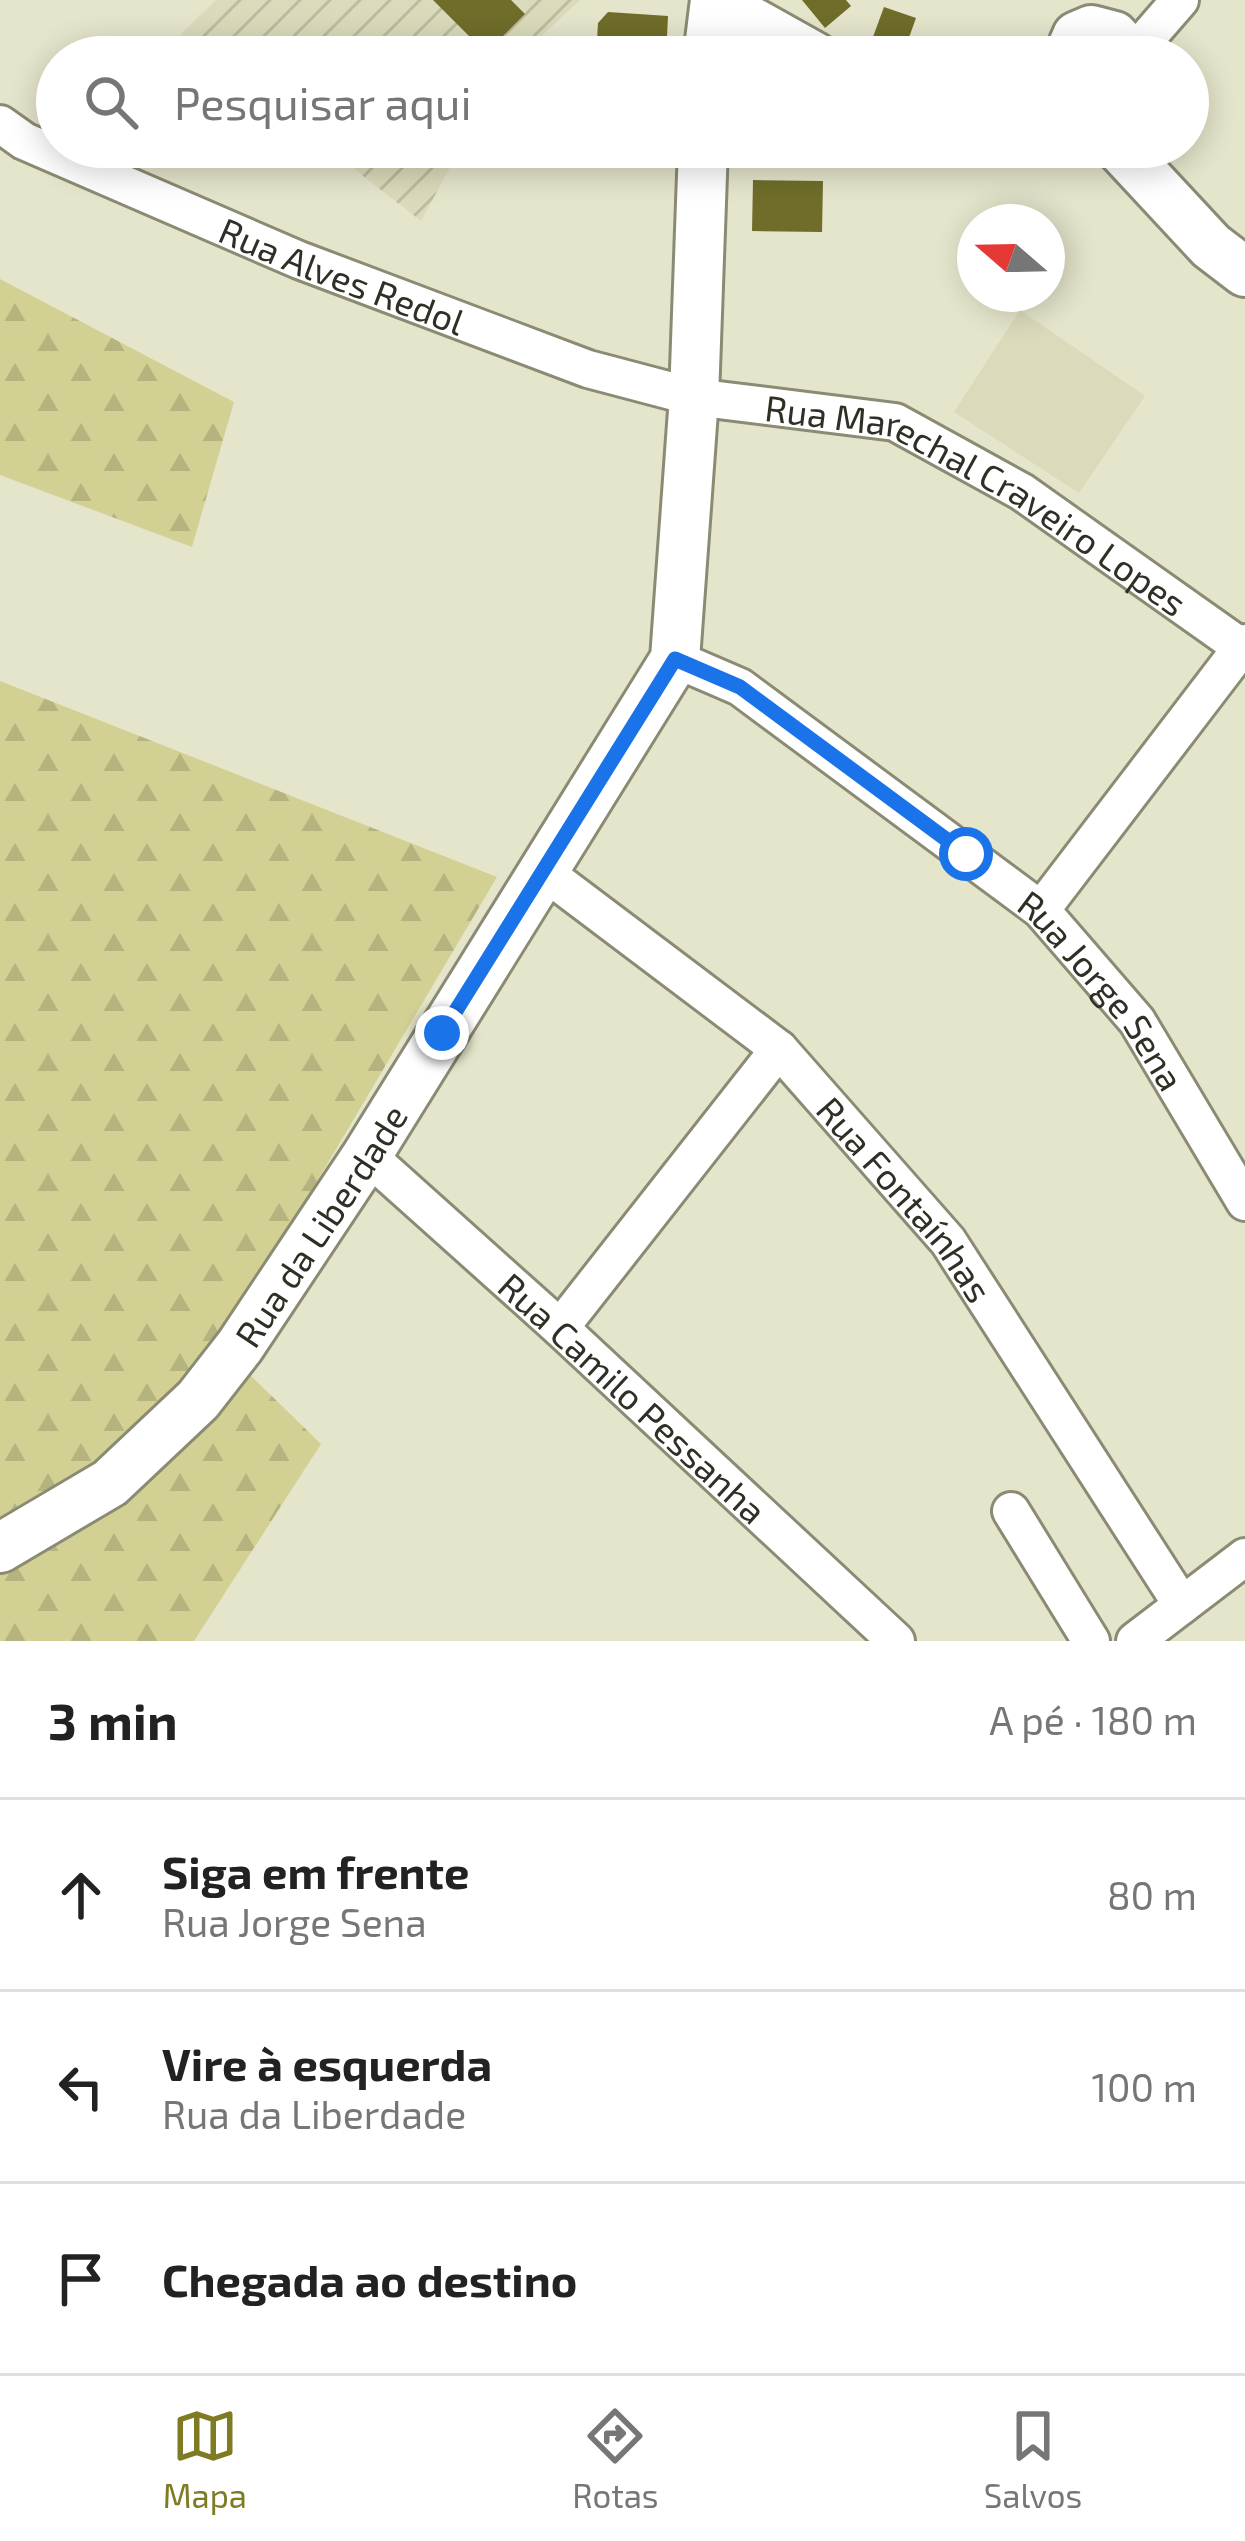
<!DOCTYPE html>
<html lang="pt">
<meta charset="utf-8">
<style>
:root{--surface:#fff;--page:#f6f6f6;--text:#222;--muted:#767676;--line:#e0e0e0;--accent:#7e7b22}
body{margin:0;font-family:"Exo 2",sans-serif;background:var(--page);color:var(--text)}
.compass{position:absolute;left:957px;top:204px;width:108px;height:108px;border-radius:50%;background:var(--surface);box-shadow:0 6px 30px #0003;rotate:290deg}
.stop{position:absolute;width:36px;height:36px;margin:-27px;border:9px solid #1a73e8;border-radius:50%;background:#fff}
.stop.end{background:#1a73e8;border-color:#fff;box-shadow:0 3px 12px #0008}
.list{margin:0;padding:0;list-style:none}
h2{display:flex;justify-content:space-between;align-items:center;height:156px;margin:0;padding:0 48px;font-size:51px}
h2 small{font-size:39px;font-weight:400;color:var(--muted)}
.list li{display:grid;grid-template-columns:78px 1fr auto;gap:36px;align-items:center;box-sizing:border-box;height:192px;padding:0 48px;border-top:3px solid var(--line)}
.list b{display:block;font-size:45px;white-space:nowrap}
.list p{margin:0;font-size:39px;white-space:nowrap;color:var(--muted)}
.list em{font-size:39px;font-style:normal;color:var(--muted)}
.icon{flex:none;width:66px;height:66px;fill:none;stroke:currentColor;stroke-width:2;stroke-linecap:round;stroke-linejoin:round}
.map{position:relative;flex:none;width:1245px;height:1641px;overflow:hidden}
.search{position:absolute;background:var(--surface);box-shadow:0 6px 30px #0003;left:36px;right:36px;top:36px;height:132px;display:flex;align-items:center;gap:30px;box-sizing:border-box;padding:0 42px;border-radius:66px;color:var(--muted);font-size:45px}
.sheet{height:732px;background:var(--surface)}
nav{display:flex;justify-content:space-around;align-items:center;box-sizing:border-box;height:168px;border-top:3px solid var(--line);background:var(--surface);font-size:33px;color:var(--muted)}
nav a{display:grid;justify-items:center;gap:6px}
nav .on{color:var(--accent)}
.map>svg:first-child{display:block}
.built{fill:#dbdbbb}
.industrial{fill:url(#industrial-furrows)}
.forest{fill:url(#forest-firs)}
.building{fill:#6f6d29}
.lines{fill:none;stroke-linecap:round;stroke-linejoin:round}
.street-casing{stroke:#8b8b74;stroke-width:42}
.secondary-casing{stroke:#8b8b74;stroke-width:54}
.street{stroke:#fff;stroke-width:36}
.secondary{stroke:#fff;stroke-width:48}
.route{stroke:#1a73e8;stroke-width:15}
.labels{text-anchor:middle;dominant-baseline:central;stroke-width:12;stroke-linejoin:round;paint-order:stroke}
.street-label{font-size:36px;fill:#2f2f25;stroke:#f2f2d9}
</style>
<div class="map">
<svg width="1245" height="1641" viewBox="0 0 1245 1641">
<defs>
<pattern id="industrial-furrows" width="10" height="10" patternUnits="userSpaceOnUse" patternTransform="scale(3)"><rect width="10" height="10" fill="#dbdbbb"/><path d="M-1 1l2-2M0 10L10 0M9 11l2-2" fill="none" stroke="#bcbca1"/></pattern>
<pattern id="forest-firs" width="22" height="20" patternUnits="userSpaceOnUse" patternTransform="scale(3)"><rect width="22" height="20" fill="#d2d193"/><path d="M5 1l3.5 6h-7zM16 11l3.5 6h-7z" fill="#b5b47f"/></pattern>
</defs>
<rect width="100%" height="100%" fill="#e5e5cc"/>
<path class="built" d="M1020 310 1145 396 1079 493 954 412Z"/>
<g class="industrial">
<path d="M216 0H580L519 57H210L181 34Z"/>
<path d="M326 147H461L421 221Z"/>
</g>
<g class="forest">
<path d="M0 279 234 402 192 547 0 475Z"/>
<path d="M0 681 497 877 219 1347 119 1454 0 1520Z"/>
<path d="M245 1370 321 1444 194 1641H0V1574L57 1543 181 1453Z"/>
</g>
<g class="building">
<path d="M433 0H511L525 14 486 53Z"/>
<path d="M802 0H846L851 6 825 28Z"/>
<path d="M884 7 916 18 902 57 870 45Z"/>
<path d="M608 12 668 16 666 57H596L598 23Z"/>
<path d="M753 180 823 181 822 232 752 231Z"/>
</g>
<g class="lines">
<defs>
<g id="street">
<path d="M1147 38 1180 0"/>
<path id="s1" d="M0 124 24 141 299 260 588 369 694 397 895 422 1022 492 1241 647"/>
<path id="s2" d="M675 659 740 687 1041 910 1137 1021 1245 1202"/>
<path id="s3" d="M543 871 779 1049 948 1241 1182 1605"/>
<path d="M1041 910 1245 643"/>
<path id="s4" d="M367 1155 560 1328 896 1641"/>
<path d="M560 1328 779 1049"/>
<path d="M1011 1511 1091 1641"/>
<path d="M1135 1641 1245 1557"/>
</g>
<g id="secondary">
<path d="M731 0 747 19 815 57"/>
<path d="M708 57 715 0"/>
<path d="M1068 57 1077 36 1091 30 1114 36 1133 57"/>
<path d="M1119 147 1211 246 1245 272"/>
<path id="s5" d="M0 1548 110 1483 198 1400 240 1346 367 1155 675 659 694 397 703 147"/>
</g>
</defs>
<use href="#street" class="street-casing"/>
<use href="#secondary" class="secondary-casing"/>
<use href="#street" class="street"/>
<use href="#secondary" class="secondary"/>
</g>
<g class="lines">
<path class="route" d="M442 1033 675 659 740 687 966 854"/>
</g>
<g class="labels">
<g class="street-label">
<text stroke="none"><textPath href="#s1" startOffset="375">Rua Alves Redol</textPath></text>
<text stroke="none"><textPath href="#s1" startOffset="1056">Rua Marechal Craveiro Lopes</textPath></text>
<text stroke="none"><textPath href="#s2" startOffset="546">Rua Jorge Sena</textPath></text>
<text stroke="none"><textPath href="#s3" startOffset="492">Rua Fontaínhas</textPath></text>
<text stroke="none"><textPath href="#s5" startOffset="462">Rua da Liberdade</textPath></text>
<text stroke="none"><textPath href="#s4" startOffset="360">Rua Camilo Pessanha</textPath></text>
</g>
</g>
</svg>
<svg class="compass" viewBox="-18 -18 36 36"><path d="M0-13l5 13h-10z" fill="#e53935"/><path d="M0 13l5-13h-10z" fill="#767676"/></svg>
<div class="stop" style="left:966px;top:854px"></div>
<div class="stop end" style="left:442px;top:1033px"></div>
<div class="search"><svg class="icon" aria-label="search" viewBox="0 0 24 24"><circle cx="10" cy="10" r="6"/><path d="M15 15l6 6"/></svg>Pesquisar aqui</div>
</div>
<section class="sheet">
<h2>3 min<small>A pé · 180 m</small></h2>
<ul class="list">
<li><svg class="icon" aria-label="ahead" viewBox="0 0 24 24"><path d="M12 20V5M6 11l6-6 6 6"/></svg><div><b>Siga em frente</b><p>Rua Jorge Sena</p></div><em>80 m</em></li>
<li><svg class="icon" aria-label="left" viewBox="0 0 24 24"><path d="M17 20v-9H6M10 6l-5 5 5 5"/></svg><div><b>Vire à esquerda</b><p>Rua da Liberdade</p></div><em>100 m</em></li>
<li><svg class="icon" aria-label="arrive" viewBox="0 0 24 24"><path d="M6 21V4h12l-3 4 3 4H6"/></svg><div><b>Chegada ao destino</b></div></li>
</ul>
</section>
<nav>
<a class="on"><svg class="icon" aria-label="map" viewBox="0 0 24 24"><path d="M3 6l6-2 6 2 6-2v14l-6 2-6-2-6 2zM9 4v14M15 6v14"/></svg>Mapa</a>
<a><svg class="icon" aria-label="directions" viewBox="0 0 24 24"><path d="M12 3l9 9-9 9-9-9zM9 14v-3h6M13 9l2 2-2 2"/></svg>Rotas</a>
<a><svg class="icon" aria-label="saved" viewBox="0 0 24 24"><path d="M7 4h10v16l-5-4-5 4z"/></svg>Salvos</a>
</nav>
